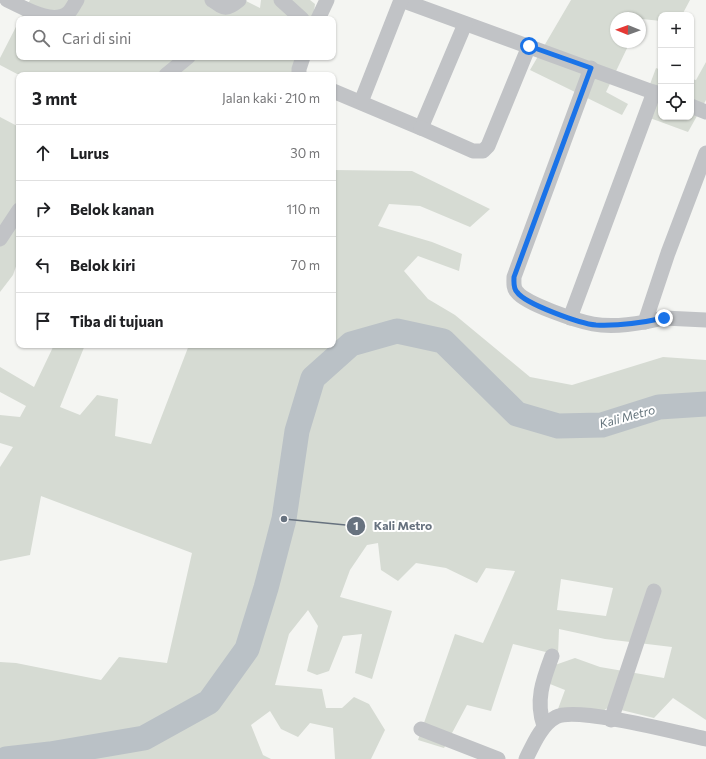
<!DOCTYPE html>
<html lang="id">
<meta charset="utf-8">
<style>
:root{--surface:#fff;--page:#f2f2f2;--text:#202124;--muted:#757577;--line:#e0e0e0}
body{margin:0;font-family:Commissioner,sans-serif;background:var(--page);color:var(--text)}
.controls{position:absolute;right:12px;top:12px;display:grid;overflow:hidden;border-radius:8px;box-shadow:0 1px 3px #0004}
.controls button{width:36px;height:36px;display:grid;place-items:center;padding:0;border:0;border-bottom:1px solid var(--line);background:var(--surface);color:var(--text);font:20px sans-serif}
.compass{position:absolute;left:610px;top:12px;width:36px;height:36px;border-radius:50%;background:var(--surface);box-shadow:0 1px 3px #0004;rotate:271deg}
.stop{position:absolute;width:12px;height:12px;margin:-9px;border:3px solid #1a73e8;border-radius:50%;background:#fff}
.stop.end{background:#1a73e8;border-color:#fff;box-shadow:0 1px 4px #0008}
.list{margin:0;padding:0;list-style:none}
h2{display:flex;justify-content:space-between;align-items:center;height:52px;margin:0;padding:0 16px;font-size:17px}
h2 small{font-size:13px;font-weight:400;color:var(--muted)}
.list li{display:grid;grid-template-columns:26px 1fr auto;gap:12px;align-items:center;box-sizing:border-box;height:56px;padding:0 16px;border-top:1px solid var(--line)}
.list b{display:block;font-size:15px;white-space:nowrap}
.list em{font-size:13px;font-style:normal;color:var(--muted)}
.icon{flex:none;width:22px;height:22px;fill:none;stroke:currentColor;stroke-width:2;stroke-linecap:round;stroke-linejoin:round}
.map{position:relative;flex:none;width:706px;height:759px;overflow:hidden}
.search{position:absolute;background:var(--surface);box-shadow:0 1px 3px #0004;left:16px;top:16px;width:320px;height:44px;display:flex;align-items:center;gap:10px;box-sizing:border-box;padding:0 14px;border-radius:8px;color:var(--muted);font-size:15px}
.panel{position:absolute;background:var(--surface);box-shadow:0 1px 3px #0004;left:16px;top:72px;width:320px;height:276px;border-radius:8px}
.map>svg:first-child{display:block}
.green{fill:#d6dbd3;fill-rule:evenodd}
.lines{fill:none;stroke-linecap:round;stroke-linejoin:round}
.river{stroke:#bac1c6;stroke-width:25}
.minor{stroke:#c1c3c6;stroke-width:15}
.route{stroke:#1a73e8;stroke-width:5}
.labels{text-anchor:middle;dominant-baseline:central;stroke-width:4;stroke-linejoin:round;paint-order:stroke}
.water-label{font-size:12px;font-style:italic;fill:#63737b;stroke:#fff}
.leader{fill:none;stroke:#67727f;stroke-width:1.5}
.callout-dot{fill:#67727f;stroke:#fff;stroke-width:1.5}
.mark-label{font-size:12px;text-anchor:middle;font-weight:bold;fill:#fff}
.callout-label{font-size:12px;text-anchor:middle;font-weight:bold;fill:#67727f;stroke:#fff;stroke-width:4;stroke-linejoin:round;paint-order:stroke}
</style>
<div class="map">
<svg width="706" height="759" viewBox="0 0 706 759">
<rect width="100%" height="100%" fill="#f4f5f2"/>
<g class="green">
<path d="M30 0H244L260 8 261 0H310L315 4 313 19H20Z"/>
<path d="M571 0H690L682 15H661V21L642 19 640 23V18H616V42H630L606 92 628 104 622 115 530 70Z"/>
<path d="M19 21V57H304L297 75H19L0 65V58Z"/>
<path d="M706 62V100L688 132 639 114 656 68 661 70V117H691V79L696 80Z"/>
<path d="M0 117 19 127V258L13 275 0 292Z"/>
<path d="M333 170 412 171 490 209 470 227 420 206 389 204 378 226 432 242 462 254 459 271 418 256 404 271 428 299 455 315 530 377 572 385 663 357 706 360V720L673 698 654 718 609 707 603 711H560L558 709 565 690 550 684 555 665 575 658 600 667 664 678 672 647 605 639 559 629 558 655 513 644 491 711 467 705 444 748 418 740 455 634 483 643 515 571 486 568 477 583 446 568 416 563 398 581 381 570 378 543 367 545 350 570 340 597 392 611 372 679 355 673 362 634 343 636 329 671 317 675 307 671 318 626 308 610 289 634 275 685 322 689 326 708H342L354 697 369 704 385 730 371 759H335L333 728 310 723 298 737 281 729 270 711 251 725 263 755 271 759H0V662L16 663 101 680 119 657 167 663 192 553 41 496 30 555 0 561V467L13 447 0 443V415L20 417 26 406 0 392V367L34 387 54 345H85L60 407 80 415 97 395 118 399 115 436 151 444 189 345H333ZM561 579 613 588 606 616 557 610Z"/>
</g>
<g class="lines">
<path class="river" d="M6 759 50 754 144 738 209 702 247 649 266 588 284 519 297 431 313 378 351 344 397 331 443 341 517 414 558 426 602 425 659 407 706 404"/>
<g class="minor">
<path d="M7 0C23 7 52 26 68 13 72 10 74 4 77 0"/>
<path d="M212 0C225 9 226 10 239 0"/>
<path d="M281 0 302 19"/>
<path d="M401 0 661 95"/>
<path d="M318 19 327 0"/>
<path d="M591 68 514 277C514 282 513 288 517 292 526 304 577 321 593 324 609 327 629 325 645 322L668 253 706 153"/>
<path d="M166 75 188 57"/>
<path d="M299 75V69L303 57"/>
<path d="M333 91 421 128 465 24"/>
<path d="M361 102 401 0"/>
<path d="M691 106 706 112"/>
<path d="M421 128 473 151H483L488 146 529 46"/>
<path d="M0 239 19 210"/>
<path d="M570 318 654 92"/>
<path d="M645 322 664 318 706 320"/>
<path d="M611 720 654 591"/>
<path d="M544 726C535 701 543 680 552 656"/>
<path d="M421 729 498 759"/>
<path d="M526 759C533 745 541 725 556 717 577 706 678 733 706 739"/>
</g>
</g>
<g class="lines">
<path class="route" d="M529 46 591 68 514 277C514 282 513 288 517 292 525 304 581 324 596 325 620 326 641 323 664 318"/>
</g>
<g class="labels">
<g class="water-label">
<text transform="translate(627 416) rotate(-15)">Kali Metro</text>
</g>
</g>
<path class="leader" d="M284 519L356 526"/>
<g class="callout-dot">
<circle cx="284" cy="519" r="4"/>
<circle cx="356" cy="526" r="10"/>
</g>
<g class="mark-label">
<text x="356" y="530">1</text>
</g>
<g class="callout-label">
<text x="403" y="530">Kali Metro</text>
</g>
</svg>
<div class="controls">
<button>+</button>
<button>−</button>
<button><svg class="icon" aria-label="locate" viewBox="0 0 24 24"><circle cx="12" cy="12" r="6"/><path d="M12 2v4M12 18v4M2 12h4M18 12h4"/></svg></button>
</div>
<svg class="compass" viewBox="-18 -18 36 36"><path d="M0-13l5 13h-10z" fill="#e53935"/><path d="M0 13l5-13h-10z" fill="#757577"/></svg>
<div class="stop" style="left:529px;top:46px"></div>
<div class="stop end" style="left:664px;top:318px"></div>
<div class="search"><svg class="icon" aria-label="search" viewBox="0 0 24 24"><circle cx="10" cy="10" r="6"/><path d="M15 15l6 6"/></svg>Cari di sini</div>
<section class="panel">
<h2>3 mnt<small>Jalan kaki · 210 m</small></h2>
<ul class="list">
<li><svg class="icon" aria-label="ahead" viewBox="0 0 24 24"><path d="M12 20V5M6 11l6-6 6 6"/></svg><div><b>Lurus</b></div><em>30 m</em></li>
<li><svg class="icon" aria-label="right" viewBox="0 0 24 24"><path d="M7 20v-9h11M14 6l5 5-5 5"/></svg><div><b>Belok kanan</b></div><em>110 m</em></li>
<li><svg class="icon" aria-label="left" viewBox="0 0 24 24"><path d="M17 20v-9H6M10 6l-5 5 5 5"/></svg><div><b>Belok kiri</b></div><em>70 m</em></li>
<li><svg class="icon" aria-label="arrive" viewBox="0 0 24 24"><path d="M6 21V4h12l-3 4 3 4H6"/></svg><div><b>Tiba di tujuan</b></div></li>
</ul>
</section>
</div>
